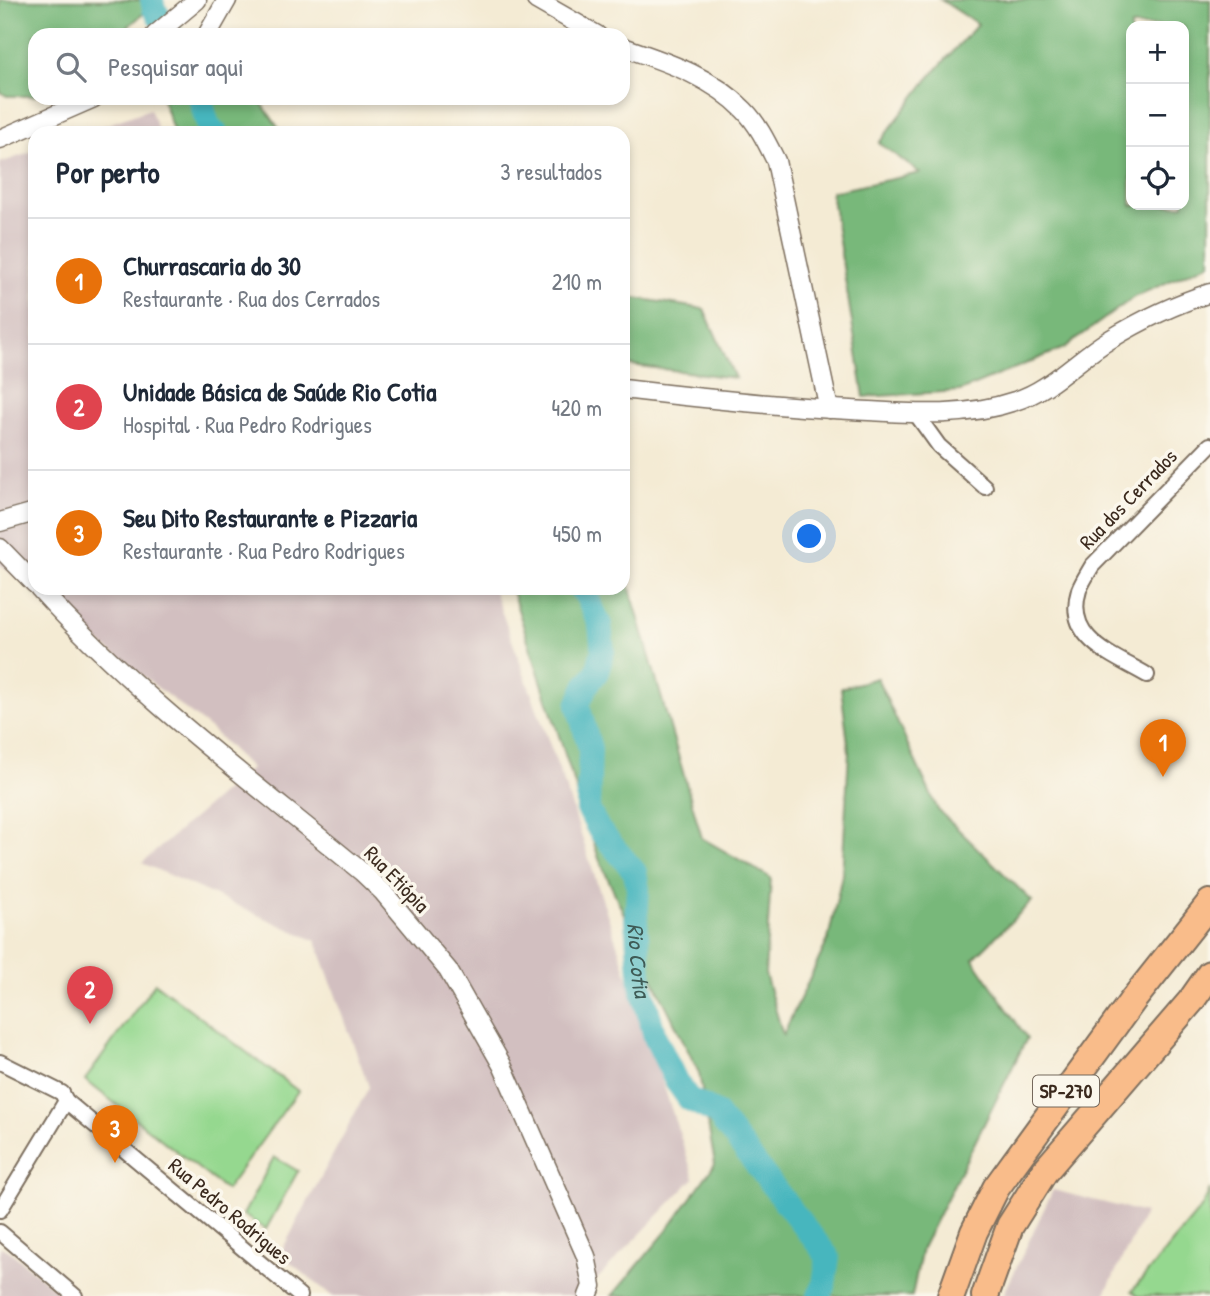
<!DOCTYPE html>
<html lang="pt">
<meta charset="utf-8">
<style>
:root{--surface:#fff;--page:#f6f6f7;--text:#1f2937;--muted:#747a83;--line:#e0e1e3;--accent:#1f6fb2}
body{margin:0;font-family:"Patrick Hand",sans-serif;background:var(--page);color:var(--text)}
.controls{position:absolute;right:21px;top:21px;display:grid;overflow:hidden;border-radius:14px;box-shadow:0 4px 10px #0003}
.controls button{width:63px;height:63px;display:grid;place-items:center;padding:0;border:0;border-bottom:2px solid var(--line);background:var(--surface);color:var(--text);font:35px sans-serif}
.you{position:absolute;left:810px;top:537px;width:24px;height:24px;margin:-18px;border:5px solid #fff;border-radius:50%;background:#1a73e8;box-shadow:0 0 0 10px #1a73e833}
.badge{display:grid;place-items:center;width:46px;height:46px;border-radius:50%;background:var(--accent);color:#fff;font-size:23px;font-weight:700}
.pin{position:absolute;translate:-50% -58px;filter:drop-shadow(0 2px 4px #0008)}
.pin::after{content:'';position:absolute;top:37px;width:24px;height:21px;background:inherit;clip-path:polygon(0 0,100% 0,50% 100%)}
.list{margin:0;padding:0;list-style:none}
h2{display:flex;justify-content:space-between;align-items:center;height:91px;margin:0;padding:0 28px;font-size:30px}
h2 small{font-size:23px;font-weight:400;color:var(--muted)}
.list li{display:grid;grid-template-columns:46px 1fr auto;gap:21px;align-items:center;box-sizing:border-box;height:126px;padding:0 28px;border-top:2px solid var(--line)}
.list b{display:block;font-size:26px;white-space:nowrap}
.list p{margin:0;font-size:23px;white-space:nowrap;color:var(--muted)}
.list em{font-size:23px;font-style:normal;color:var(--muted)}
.icon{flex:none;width:38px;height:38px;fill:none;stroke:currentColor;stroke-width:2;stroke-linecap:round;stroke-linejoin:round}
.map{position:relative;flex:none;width:1210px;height:1296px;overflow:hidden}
.search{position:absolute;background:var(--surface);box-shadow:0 4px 10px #0003;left:28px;top:28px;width:602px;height:77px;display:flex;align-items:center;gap:18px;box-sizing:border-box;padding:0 24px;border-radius:21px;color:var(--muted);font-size:26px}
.panel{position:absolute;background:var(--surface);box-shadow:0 4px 10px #0003;left:28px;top:126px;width:602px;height:469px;border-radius:21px}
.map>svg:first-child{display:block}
.industrial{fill:#d2bfc0}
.green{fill:#95d88f;stroke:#688156;stroke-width:2}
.forest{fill:#78b87a;stroke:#5a714c;stroke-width:2;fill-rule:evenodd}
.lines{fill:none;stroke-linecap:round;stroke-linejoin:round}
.river{stroke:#47b6be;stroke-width:24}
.minor-casing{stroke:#7c6e5e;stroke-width:18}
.tertiary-casing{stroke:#7c6e5e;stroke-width:21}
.motorway-casing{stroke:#7c6e5e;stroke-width:30}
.minor{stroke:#fff;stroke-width:14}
.tertiary{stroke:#fff;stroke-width:18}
.motorway{stroke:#f9bc8a;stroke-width:26}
.labels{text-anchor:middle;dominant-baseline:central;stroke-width:7;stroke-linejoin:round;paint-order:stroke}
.shield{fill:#fbf7ec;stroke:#75685c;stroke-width:2}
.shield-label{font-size:19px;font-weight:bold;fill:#3b2a1e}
.street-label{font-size:21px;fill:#3b2a1e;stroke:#fbf7ec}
.water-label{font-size:23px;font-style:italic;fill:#3f5b56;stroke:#fbf7ec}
</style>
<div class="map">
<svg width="1210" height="1296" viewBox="0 0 1210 1296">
<rect width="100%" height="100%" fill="#fbf7ec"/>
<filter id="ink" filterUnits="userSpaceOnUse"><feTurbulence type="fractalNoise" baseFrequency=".0143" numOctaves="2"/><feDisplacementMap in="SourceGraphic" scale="14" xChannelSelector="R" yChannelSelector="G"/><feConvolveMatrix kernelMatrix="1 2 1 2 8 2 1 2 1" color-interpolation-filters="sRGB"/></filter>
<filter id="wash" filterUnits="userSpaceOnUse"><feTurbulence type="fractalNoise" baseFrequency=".00686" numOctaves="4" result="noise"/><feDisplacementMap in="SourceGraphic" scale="28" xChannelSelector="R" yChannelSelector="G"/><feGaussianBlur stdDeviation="1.57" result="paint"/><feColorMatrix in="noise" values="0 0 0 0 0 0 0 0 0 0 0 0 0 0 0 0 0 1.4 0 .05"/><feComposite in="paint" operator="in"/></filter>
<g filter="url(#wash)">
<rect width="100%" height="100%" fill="#f4ebd4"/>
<g class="industrial">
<path d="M150 109 159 133H84Z"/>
<path d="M35 151V588H493L565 786 694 1178 581 1296H332L280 1254 369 1087 316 941 142 863 251 768 212 730 0 565V163Z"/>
<path d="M1053 1190 1145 1213 1105 1293 1108 1296H1003Z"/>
<path d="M0 1247 8 1250 63 1296H0Z"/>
</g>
<g class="green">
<path d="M155 983 298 1091 226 1190 85 1080Z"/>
<path d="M274 1157 298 1171 266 1229 243 1215Z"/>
<path d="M1210 1189V1296H1137L1132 1291 1202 1207Z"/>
</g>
<g class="forest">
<path d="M0 0H160L118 35H35V96H7L0 92Z"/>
<path d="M941 0H1210V263L1134 297 1064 348 960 391 864 397 831 192 920 173 879 143 929 78 978 24ZM1184 26V205H1131V26Z"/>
<path d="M162 98H258L282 133H174Z"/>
<path d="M623 296 704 309 735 378 623 364Z"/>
<path d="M623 564 702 838 771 878 765 974 783 1035 828 940 842 875 849 751 841 688 877 678 938 810 1032 901 973 959 1027 1038 922 1248 912 1296H612L666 1232 715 1164 699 1073 657 987 599 859 511 588H623Z"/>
</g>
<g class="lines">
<g class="river">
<path d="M152 0 154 9 172 35"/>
<path d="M200 98 208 125 216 133"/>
<path id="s1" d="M580 588 586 595 600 625 603 651 597 672 586 686 578 705 590 749 588 809 599 830 635 872 638 889 636 921 641 985 655 1037 676 1081 689 1099 716 1113 828 1257 824 1284 819 1296"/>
</g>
</g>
</g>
<g filter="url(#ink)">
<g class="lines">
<defs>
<g id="minor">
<path d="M916 414 939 446 985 487"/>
<path d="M1147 675C1113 655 1064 639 1079 590 1082 582 1088 573 1092 566L1210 445"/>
<path d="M0 1062 62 1093 66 1101 300 1296"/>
<path d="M0 1210 66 1101"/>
<path d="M0 1232 75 1296"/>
</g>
<g id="tertiary">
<path d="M536 0 597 35"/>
<path d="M155 35 197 0"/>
<path d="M207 35 227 0"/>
<path d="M623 47C666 62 711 76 744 110 758 124 767 143 776 161L829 409"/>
<path d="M0 139 94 98"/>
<path d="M623 389C699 398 775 406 851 410 906 413 962 419 1015 401 1051 390 1077 359 1109 340 1140 321 1175 304 1210 293"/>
<path d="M0 522 35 512"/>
<path d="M0 548 35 584"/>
<path d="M39 588C135 695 252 781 362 872L383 892 448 970 502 1065 586 1256 592 1286 588 1296"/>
</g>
<g id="motorway">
<path d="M951 1296 974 1232 996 1188 1133 1000 1210 903"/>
<path d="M985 1296 1010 1226 1044 1172 1191 1001 1210 974"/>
</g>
</defs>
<use href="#minor" class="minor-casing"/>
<use href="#tertiary" class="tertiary-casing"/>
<use href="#motorway" class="motorway-casing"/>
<use href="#minor" class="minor"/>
<use href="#tertiary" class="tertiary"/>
<use href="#motorway" class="motorway"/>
</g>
</g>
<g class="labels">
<rect class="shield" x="1033" y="1075.5" width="66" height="31" rx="5"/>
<g class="shield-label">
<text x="1066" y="1091">SP-270</text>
</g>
<g class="street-label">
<text transform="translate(1128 499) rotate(-46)">Rua dos Cerrados</text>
<text transform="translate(397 879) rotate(46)">Rua Etiópia</text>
<text transform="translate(230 1211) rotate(40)">Rua Pedro Rodrigues</text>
</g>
<g class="water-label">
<text stroke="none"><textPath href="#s1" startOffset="402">Rio Cotia</textPath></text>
</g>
</g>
</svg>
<div class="controls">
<button>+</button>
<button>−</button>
<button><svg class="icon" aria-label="locate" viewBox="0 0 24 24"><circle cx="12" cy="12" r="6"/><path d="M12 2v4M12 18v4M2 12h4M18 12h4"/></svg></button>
</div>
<div class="you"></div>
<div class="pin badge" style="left:1163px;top:777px;background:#e8710a">1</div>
<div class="pin badge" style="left:90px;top:1024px;background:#e0444e">2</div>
<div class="pin badge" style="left:115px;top:1163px;background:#e8710a">3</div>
<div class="search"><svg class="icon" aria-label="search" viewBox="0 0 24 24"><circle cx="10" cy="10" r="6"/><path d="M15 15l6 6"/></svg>Pesquisar aqui</div>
<section class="panel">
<h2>Por perto<small>3 resultados</small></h2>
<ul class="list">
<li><span class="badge" style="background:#e8710a">1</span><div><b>Churrascaria do 30</b><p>Restaurante · Rua dos Cerrados</p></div><em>210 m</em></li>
<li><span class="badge" style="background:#e0444e">2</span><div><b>Unidade Básica de Saúde Rio Cotia</b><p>Hospital · Rua Pedro Rodrigues</p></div><em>420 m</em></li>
<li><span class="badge" style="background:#e8710a">3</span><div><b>Seu Dito Restaurante e Pizzaria</b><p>Restaurante · Rua Pedro Rodrigues</p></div><em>450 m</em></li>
</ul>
</section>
</div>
